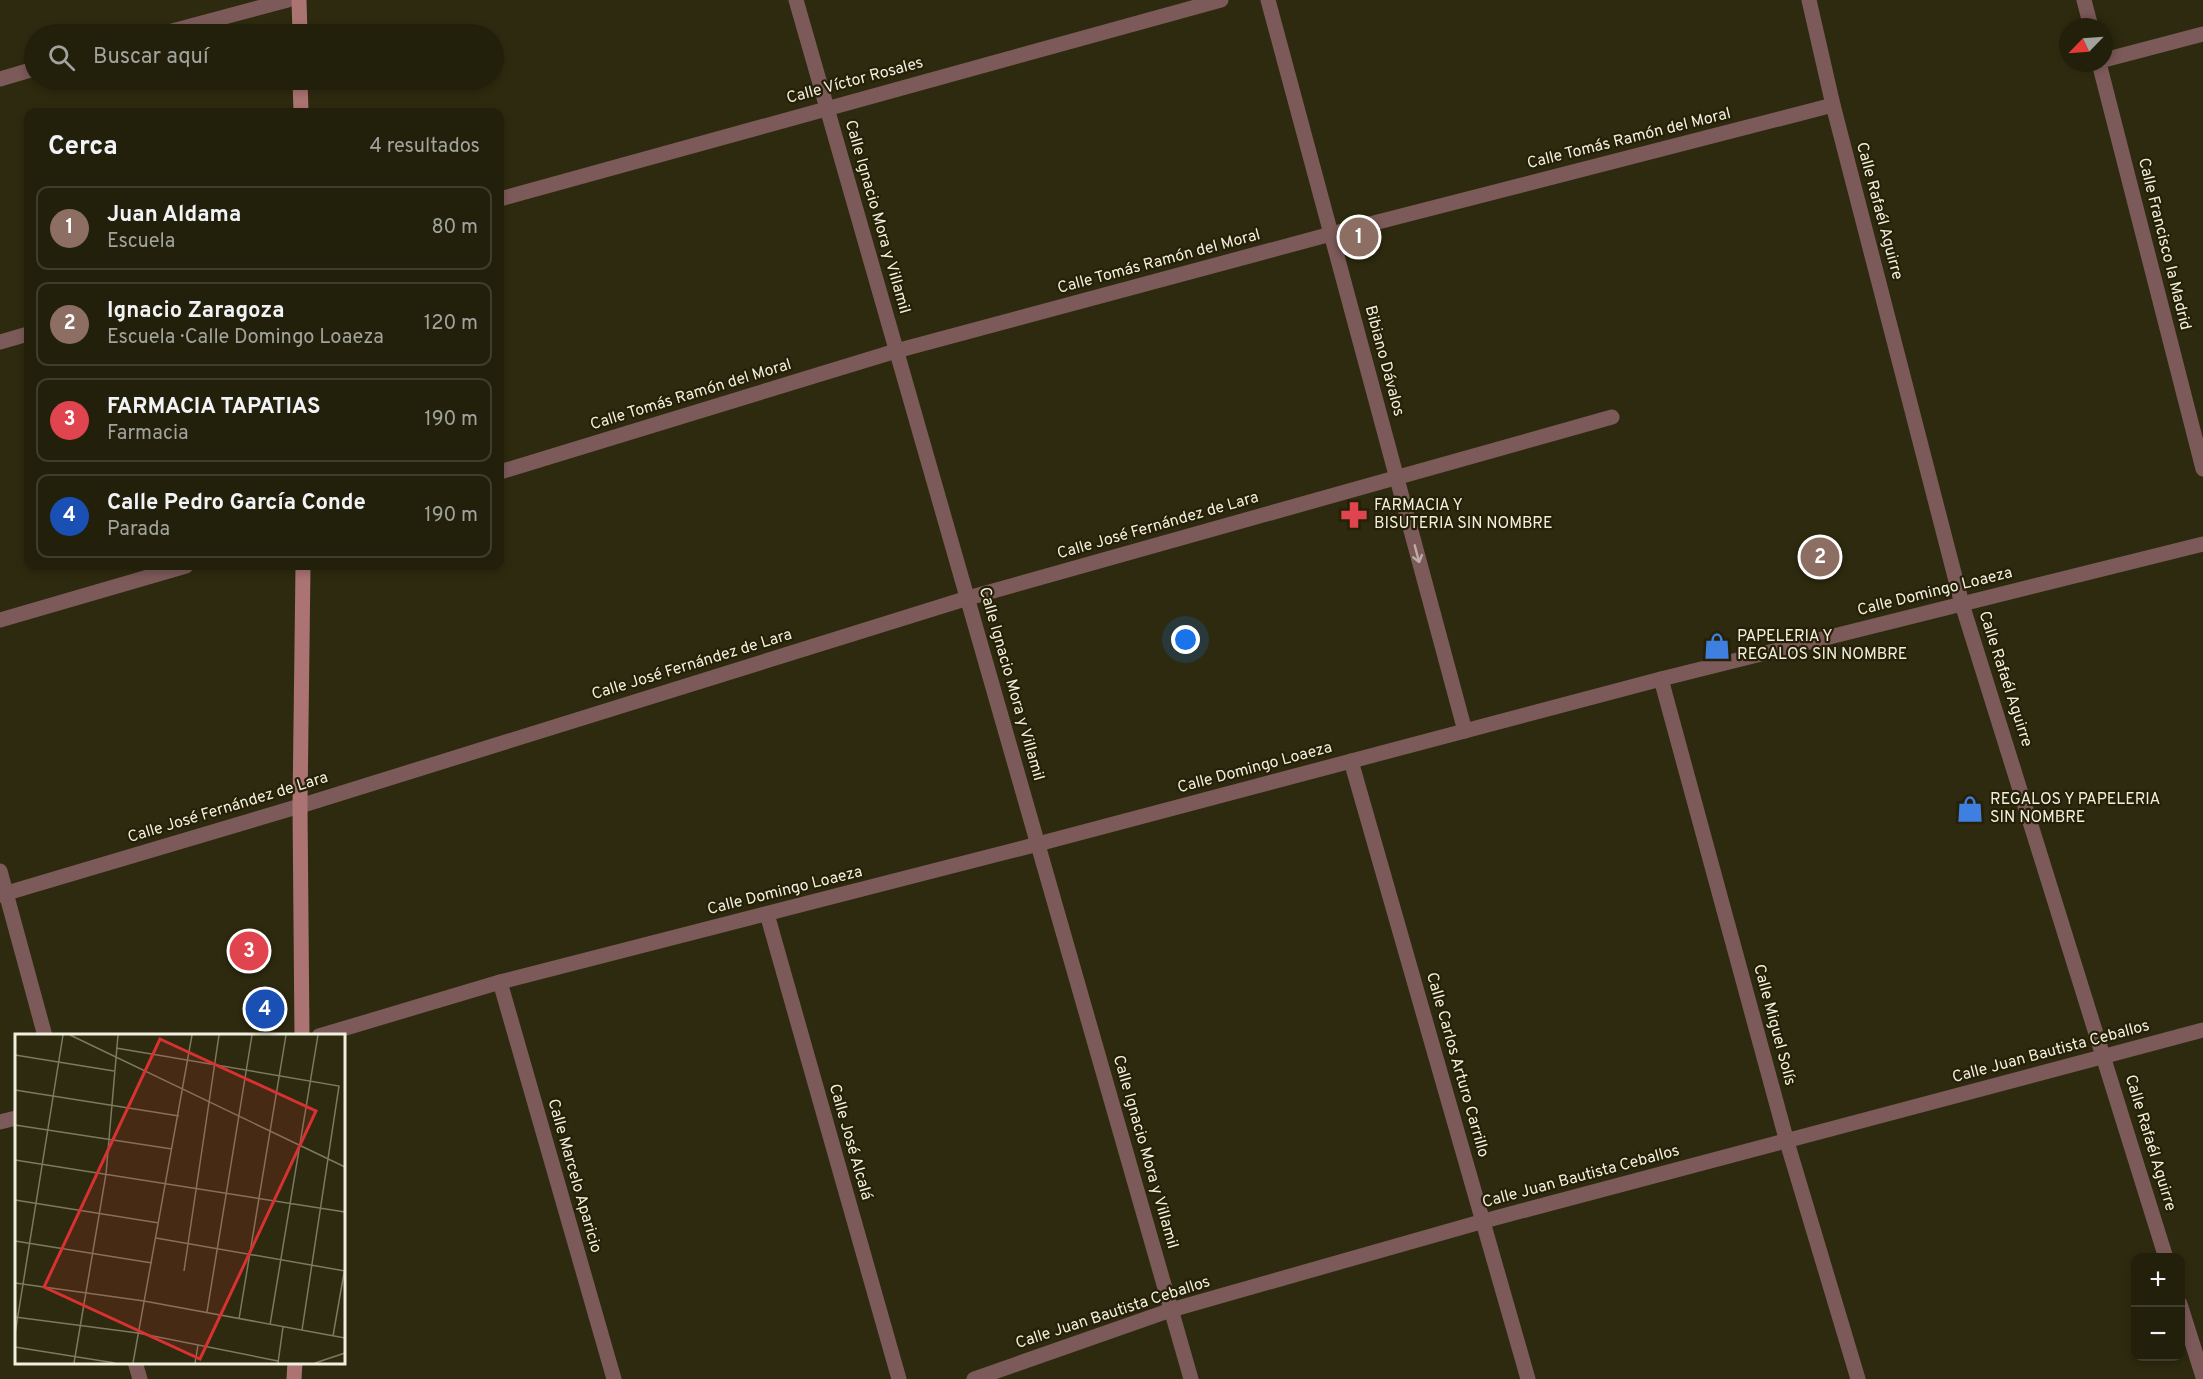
<!DOCTYPE html>
<html lang="es">
<meta charset="utf-8">
<style>
:root{--surface:#22200b;--page:#2e2d19;--text:#f1f3f6;--muted:#a2a39d;--line:#3f3e2c;--accent:#1a73e8}
body{margin:0;font-family:Overpass,sans-serif;background:var(--page);color:var(--text)}
.controls{position:absolute;right:18px;bottom:18px;display:grid;overflow:hidden;border-radius:12px;box-shadow:0 3px 9px #0003}
.controls button{width:54px;height:54px;display:grid;place-items:center;padding:0;border:0;border-bottom:2px solid var(--line);background:var(--surface);color:var(--text);font:30px sans-serif}
.compass{position:absolute;left:2059px;top:18px;width:54px;height:54px;border-radius:50%;background:var(--surface);box-shadow:0 3px 9px #0003;rotate:245deg}
.you{position:absolute;left:1186px;top:640px;width:21px;height:21px;margin:-15px;border:4px solid #fff;border-radius:50%;background:#1a73e8;box-shadow:0 0 0 9px #1a73e833}
.badge{display:grid;place-items:center;width:39px;height:39px;border-radius:50%;background:var(--accent);color:#fff;font-size:20px;font-weight:700}
.pin{position:absolute;translate:-50% -50%;border:3px solid #fff;box-shadow:0 2px 6px #0006}
.list{margin:0;padding:0;list-style:none}
h2{display:flex;justify-content:space-between;align-items:center;height:78px;margin:0;padding:0 24px;font-size:26px}
h2 small{font-size:20px;font-weight:400;color:var(--muted)}
.list li{display:grid;grid-template-columns:39px 1fr auto;gap:18px;align-items:center;box-sizing:border-box;height:84px;margin:0 12px 12px;padding:0 12px;border:2px solid var(--line);border-radius:12px}
.list b{display:block;font-size:22px;white-space:nowrap}
.list p{margin:0;font-size:20px;white-space:nowrap;color:var(--muted)}
.list em{font-size:20px;font-style:normal;color:var(--muted)}
.icon{flex:none;width:33px;height:33px;fill:none;stroke:currentColor;stroke-width:2;stroke-linecap:round;stroke-linejoin:round}
.map{position:relative;flex:none;width:2203px;height:1379px;overflow:hidden}
.search{position:absolute;background:var(--surface);box-shadow:0 3px 9px #0003;left:24px;top:24px;width:480px;height:66px;display:flex;align-items:center;gap:15px;box-sizing:border-box;padding:0 21px;border-radius:33px;color:var(--muted);font-size:22px}
.panel{position:absolute;background:var(--surface);box-shadow:0 3px 9px #0003;left:24px;top:108px;width:480px;height:462px;border-radius:12px}
.map>svg:first-child{display:block}
.lines{fill:none;stroke-linecap:round;stroke-linejoin:round}
.street{stroke:#7c5a59;stroke-width:15}
.secondary{stroke:#ab7473;stroke-width:15}
.oneway{stroke:#bcaca3}
.labels{text-anchor:middle;dominant-baseline:central;stroke-width:4.5;stroke-linejoin:round;paint-order:stroke}
.street-label{font-size:16px;fill:#f1efdf;stroke:#252006}
.poi-label{font-size:16px;fill:#f1efdf;stroke:#252006;text-anchor:start}
.inset-road{fill:none;stroke:#7c7962;stroke-width:1.5}
.view{fill:#d73231;fill-opacity:0.15;stroke:#d73231;stroke-width:3}
.inset-edge{fill:none;stroke:#f1efdf;stroke-width:3}
</style>
<div class="map">
<svg width="2203" height="1379" viewBox="0 0 2203 1379">
<rect width="100%" height="100%" fill="#2e2a0f"/>
<g class="lines">
<g class="street">
<path d="M796 0 1191 1379"/>
<path d="M1268 0 1465 731"/>
<path d="M1809 0 1833 105 1962 604 2166 1258"/>
<path d="M2084 0 2091 27"/>
<path d="M161 34 288 0"/>
<path d="M2104 60 2203 34"/>
<path d="M2099 63 2203 469"/>
<path d="M0 79 34 69"/>
<path d="M500 199 1221 0"/>
<path d="M0 342 28 334"/>
<path d="M500 472 896 351 1331 234 1833 105"/>
<path d="M0 620 186 566"/>
<path d="M1661 679 1787 1142 1858 1379"/>
<path d="M1351 761 1528 1379"/>
<path d="M0 871 45 1036"/>
<path d="M0 895 300 806 968 598 1612 417"/>
<path d="M767 914 899 1379"/>
<path d="M500 982 614 1379"/>
<path d="M319 1036 500 982 1038 844 1661 679 2203 544"/>
<path d="M0 1122 16 1118"/>
<path d="M2180 1304 2203 1377"/>
<path d="M135 1362 140 1379"/>
<path d="M974 1379 1171 1310 1484 1221 2203 1030"/>
</g>
<g class="secondary">
<path d="M299 0 300 34"/>
<path d="M300 80 301 112"/>
<path d="M302 1036 300 806 303 566"/>
<path d="M294 1379 295 1362"/>
</g>
</g>
<defs><path id="oneway-shaft" d="M-6 0H5M1.5-3L5.5 0L1.5 3" fill="none" stroke-width="1.6" stroke-linecap="round" stroke-linejoin="round" transform="scale(1.5)"/></defs>
<use class="oneway" href="#oneway-shaft" transform="translate(1417 554) rotate(75)"/>
<defs>
<symbol id="pharmacy-bare" viewBox="-9 -9 18 18"><path d="M-2-6h4v4h4v4h-4v4h-4v-4h-4v-4h4Z" fill="#e0444e" stroke="#252006" stroke-width="2.5" paint-order="stroke"/></symbol>
<symbol id="shop-bare" viewBox="-9 -9 18 18"><path d="M-5-2.5h2.3a2.7 3.5 0 0 1 5.4 0H5L5.5 6h-11ZM-1.5-2.5h3a1.5 2.3 0 0 0-3 0Z" fill="#3f7fe0" stroke="#252006" stroke-width="2.5" paint-order="stroke"/></symbol>
</defs>
<g fill-rule="evenodd">
<use href="#pharmacy-bare" x="1335" y="496" width="38" height="38"/>
<use href="#shop-bare" x="1698" y="627" width="38" height="38"/>
<use href="#shop-bare" x="1951" y="790" width="38" height="38"/>
</g>
<g class="labels">
<g class="street-label">
<text transform="translate(855 81) rotate(-15)">Calle Víctor Rosales</text>
<text transform="translate(1629 139) rotate(-14)">Calle Tomás Ramón del Moral</text>
<text transform="translate(1879 211) rotate(75)">Calle Rafaél Aguirre</text>
<text transform="translate(877 217) rotate(74)">Calle Ignacio Mora y Villamil</text>
<text transform="translate(2164 244) rotate(76)">Calle Francisco la Madrid</text>
<text transform="translate(1159 262) rotate(-15)">Calle Tomás Ramón del Moral</text>
<text transform="translate(1384 361) rotate(75)">Bibiano Dávalos</text>
<text transform="translate(691 395) rotate(-17)">Calle Tomás Ramón del Moral</text>
<text transform="translate(1158 526) rotate(-16)">Calle José Fernández de Lara</text>
<text transform="translate(1935 592) rotate(-14)">Calle Domingo Loaeza</text>
<text transform="translate(692 665) rotate(-17)">Calle José Fernández de Lara</text>
<text transform="translate(2005 679) rotate(72)">Calle Rafaél Aguirre</text>
<text transform="translate(1011 684) rotate(74)">Calle Ignacio Mora y Villamil</text>
<text transform="translate(1255 768) rotate(-15)">Calle Domingo Loaeza</text>
<text transform="translate(228 808) rotate(-17)">Calle José Fernández de Lara</text>
<text transform="translate(785 891) rotate(-14)">Calle Domingo Loaeza</text>
<text transform="translate(1774 1025) rotate(75)">Calle Miguel Solís</text>
<text transform="translate(2051 1052) rotate(-15)">Calle Juan Bautista Ceballos</text>
<text transform="translate(1457 1065) rotate(74)">Calle Carlos Arturo Carrillo</text>
<text transform="translate(850 1142) rotate(74)">Calle José Alcalá</text>
<text transform="translate(2150 1143) rotate(73)">Calle Rafaél Aguirre</text>
<text transform="translate(1145 1152) rotate(74)">Calle Ignacio Mora y Villamil</text>
<text transform="translate(574 1176) rotate(74)">Calle Marcelo Aparicio</text>
<text transform="translate(1581 1177) rotate(-15)">Calle Juan Bautista Ceballos</text>
<text transform="translate(1113 1313) rotate(-18)">Calle Juan Bautista Ceballos</text>
</g>
<g class="poi-label">
<text x="1374" y="506">FARMACIA Y<tspan x="1374" dy="18">BISUTERIA SIN NOMBRE</tspan></text>
<text x="1737" y="637">PAPELERIA Y<tspan x="1737" dy="18">REGALOS SIN NOMBRE</tspan></text>
<text x="1990" y="800">REGALOS Y PAPELERIA<tspan x="1990" dy="18">SIN NOMBRE</tspan></text>
</g>
</g>
<g transform="translate(15 1034)">
<rect width="330" height="330" fill="#2e2a0f"/>
<path class="inset-road" d="M55 1 330 133M101 14 324 52 287 296M0 21 99 37M0 56 164 82M0 91 157 115M0 126 330 178M0 166 144 189M141 204 330 237M0 207 137 229M169 237 204 1M0 249 129 267 330 304M192 278 237 1M0 283 123 299 263 327M224 285 271 1M255 291 303 1M0 300 48 1M318 302 330 233M0 313 100 329M59 329 91 140 103 1M118 329 177 1M180 329 183 311M263 329 268 293M300 329 330 319"/>
<path class="view" d="M145 5 301 77 185 325 29 253Z"/>
<rect width="330" height="330" class="inset-edge"/>
</g>
</svg>
<div class="controls">
<button>+</button>
<button>−</button>
</div>
<svg class="compass" viewBox="-18 -18 36 36"><path d="M0-13l5 13h-10z" fill="#e53935"/><path d="M0 13l5-13h-10z" fill="#a2a39d"/></svg>
<div class="you"></div>
<div class="pin badge" style="left:1359px;top:237px;background:#8d6e63">1</div>
<div class="pin badge" style="left:1820px;top:557px;background:#8d6e63">2</div>
<div class="pin badge" style="left:249px;top:951px;background:#e0444e">3</div>
<div class="pin badge" style="left:265px;top:1009px;background:#1a4fb4">4</div>
<div class="search"><svg class="icon" aria-label="search" viewBox="0 0 24 24"><circle cx="10" cy="10" r="6"/><path d="M15 15l6 6"/></svg>Buscar aquí</div>
<section class="panel">
<h2>Cerca<small>4 resultados</small></h2>
<ul class="list">
<li><span class="badge" style="background:#8d6e63">1</span><div><b>Juan Aldama</b><p>Escuela</p></div><em>80 m</em></li>
<li><span class="badge" style="background:#8d6e63">2</span><div><b>Ignacio Zaragoza</b><p>Escuela · Calle Domingo Loaeza</p></div><em>120 m</em></li>
<li><span class="badge" style="background:#e0444e">3</span><div><b>FARMACIA TAPATIAS</b><p>Farmacia</p></div><em>190 m</em></li>
<li><span class="badge" style="background:#1a4fb4">4</span><div><b>Calle Pedro García Conde</b><p>Parada</p></div><em>190 m</em></li>
</ul>
</section>
</div>
